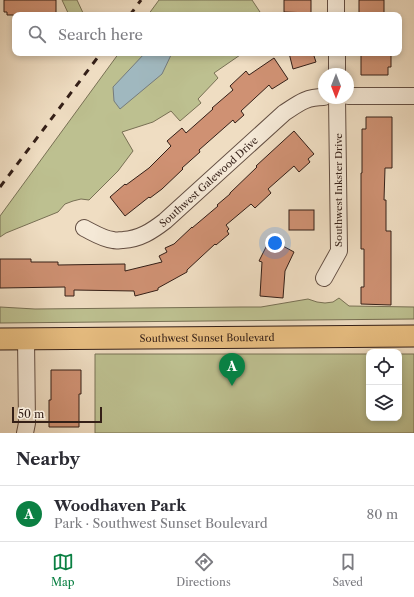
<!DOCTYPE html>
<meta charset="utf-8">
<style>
:root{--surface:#fff;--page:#f2f2f3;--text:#2b2b33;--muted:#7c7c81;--line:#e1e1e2;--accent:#0b8043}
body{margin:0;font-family:"Libre Caslon Text",serif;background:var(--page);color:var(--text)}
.controls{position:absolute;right:12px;bottom:12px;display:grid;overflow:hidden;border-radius:8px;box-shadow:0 2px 6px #0003}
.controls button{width:36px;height:36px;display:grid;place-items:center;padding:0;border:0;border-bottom:1px solid var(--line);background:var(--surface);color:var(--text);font:20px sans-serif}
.compass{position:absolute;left:318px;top:68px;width:36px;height:36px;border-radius:50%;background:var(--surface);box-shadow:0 2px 6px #0003;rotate:180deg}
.scale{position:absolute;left:12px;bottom:10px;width:90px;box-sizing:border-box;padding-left:4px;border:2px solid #341f17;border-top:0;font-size:11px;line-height:14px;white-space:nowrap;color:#341f17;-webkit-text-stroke:3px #f5e9d7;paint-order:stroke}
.you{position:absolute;left:275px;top:243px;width:14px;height:14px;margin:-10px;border:3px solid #fff;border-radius:50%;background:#1a73e8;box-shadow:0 0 0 6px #1a73e833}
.badge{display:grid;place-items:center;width:26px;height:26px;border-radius:50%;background:var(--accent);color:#fff;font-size:13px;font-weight:700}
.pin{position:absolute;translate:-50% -33px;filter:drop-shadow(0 1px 2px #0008)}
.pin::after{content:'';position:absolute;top:21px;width:14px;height:12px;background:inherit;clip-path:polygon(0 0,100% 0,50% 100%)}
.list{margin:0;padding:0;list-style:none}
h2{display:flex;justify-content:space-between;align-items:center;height:52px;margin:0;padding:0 16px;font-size:17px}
h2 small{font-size:13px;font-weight:400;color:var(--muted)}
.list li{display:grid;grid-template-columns:26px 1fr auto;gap:12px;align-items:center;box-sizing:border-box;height:56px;padding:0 16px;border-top:1px solid var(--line)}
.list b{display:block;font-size:15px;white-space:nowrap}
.list p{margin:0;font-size:13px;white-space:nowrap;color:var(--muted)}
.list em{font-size:13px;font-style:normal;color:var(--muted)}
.icon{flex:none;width:22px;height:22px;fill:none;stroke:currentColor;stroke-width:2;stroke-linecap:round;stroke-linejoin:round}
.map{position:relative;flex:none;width:414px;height:433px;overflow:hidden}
.search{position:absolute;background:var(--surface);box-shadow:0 2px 6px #0003;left:12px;right:12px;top:12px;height:44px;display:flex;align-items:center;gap:10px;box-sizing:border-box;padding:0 14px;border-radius:8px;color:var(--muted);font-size:15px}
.sheet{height:108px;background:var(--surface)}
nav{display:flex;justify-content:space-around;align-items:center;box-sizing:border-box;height:56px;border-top:1px solid var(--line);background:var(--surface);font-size:11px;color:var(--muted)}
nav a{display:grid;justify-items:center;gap:2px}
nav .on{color:var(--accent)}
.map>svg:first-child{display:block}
.green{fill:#bdc090;stroke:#787054}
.water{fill:#a0b8bf;stroke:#757b7c}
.building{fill:#cf9173;stroke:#341f17}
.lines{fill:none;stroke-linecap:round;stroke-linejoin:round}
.minor-casing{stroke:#634e42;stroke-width:18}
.major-casing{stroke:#341f17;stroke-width:23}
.minor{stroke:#f5e9d7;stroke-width:16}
.major{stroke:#e8be81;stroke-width:21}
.rail{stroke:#341f17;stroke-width:3;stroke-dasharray:7 7;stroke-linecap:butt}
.labels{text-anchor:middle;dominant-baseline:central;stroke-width:3.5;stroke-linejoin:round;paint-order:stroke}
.street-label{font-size:10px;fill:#341f17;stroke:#f5e9d7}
</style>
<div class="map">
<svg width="414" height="433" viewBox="0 0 414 433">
<rect width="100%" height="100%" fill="#efddc2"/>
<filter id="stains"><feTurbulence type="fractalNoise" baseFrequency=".005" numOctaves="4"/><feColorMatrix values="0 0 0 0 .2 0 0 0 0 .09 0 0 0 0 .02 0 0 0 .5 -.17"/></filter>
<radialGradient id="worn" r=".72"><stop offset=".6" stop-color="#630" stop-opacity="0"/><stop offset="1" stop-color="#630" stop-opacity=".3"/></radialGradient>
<g class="green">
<path d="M62 0H77L84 15H69Z"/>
<path d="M159 0H252L262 15H148Z"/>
<path d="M119 53H243L214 73 218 78 198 99 201 103 180 121 171 111 153 122 122 132 133 151 118 171 89 200 81 199 73 201 65 204 58 212 6 233 0 237V216Z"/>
<path d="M339 298 349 306 414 307V319L0 323V307L35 309 241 307H261L308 299 317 302 325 303 333 302Z"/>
<path d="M95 354H369V418H399V354H414V433H95Z"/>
</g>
<path class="water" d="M145 53H172L162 74 120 109 114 101 113 87Z"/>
<g class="building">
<path d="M4 0H56V15H7V12H4Z"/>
<path d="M284 0H311V13L284 12Z"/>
<rect x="359" y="0" width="25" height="15"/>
<path d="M289 53H313L316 62 293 69Z"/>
<path d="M361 53H391V67H388V75H361Z"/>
<path d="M274 58 288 79 272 89 269 85 241 111 244 115 235 123 233 120 199 150 200 152 182 168 183 169 162 189 150 198 149 197 125 216 110 197 125 184 126 185 149 168 171 146 167 141 182 128 186 133 213 109 212 108 233 90 230 86 246 71 249 75Z"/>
<path d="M366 117H392V168H385L384 200H386V231H391V305L361 304V287H364V249H361V173H362V129H366Z"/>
<path d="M294 131 314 154 308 159 310 162 299 172 294 166 268 189 271 193 255 208 251 204 226 225 229 229 227 231 229 234 216 245 215 244 187 270V272L158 288V290L135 296 134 291 74 290V296H65V287L0 288V259H31V262H58V265L125 264V271L162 262 159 256 167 252 165 248 174 244 192 227V228L218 206 217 205 230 194V193L257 167 256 166Z"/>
<rect x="289" y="210" width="25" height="20"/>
<path d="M270 239 294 252 285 271 283 298 260 296 262 262 259 261Z"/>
<path d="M51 370H81V394H79V427H49V400H51Z"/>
</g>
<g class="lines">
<defs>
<g id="minor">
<path d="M336 0V15"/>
<path d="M337 53V74"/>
<path d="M348 96H414"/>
<path id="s1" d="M84 228C94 233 103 239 113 240 116 241 120 240 123 240 140 239 152 231 165 221L284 113C299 103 306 97 324 97"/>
<path d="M324 278 339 251 337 98"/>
<path d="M25 433 27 423 26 339"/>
</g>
<g id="major">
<path id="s2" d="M0 339 414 336"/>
</g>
</defs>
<use href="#minor" class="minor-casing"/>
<use href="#major" class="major-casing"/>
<use href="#minor" class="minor"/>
<use href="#major" class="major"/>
<g class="rail">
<path d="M130 15 141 0"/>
<path d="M0 187 101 53"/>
</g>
</g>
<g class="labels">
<g class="street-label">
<text stroke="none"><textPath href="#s1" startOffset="147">Southwest Galewood Drive</textPath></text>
<text transform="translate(338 190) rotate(-90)">Southwest Inkster Drive</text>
<text stroke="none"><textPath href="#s2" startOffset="207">Southwest Sunset Boulevard</textPath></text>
</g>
</g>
<rect width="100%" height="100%" filter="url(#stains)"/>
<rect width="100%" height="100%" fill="url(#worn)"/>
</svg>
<div class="controls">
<button><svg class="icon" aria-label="locate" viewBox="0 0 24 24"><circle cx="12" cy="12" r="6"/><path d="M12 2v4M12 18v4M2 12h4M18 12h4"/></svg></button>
<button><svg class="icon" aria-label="layers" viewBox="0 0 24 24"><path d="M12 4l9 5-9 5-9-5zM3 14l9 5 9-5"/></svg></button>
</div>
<svg class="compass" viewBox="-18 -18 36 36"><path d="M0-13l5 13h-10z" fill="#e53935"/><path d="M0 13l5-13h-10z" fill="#7c7c81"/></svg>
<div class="scale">50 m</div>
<div class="you"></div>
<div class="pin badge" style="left:232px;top:386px">A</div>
<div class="search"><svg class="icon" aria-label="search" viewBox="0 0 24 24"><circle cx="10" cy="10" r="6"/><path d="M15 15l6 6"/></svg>Search here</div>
</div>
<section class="sheet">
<h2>Nearby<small></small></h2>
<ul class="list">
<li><span class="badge">A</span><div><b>Woodhaven Park</b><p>Park · Southwest Sunset Boulevard</p></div><em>80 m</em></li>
</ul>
</section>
<nav>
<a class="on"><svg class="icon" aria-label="map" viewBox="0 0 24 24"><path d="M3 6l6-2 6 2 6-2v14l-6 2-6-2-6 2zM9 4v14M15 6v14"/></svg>Map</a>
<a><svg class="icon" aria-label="directions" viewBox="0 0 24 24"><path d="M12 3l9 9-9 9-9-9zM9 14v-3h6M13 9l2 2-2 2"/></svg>Directions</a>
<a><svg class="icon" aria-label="saved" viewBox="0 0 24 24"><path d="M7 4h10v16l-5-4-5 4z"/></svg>Saved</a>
</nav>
